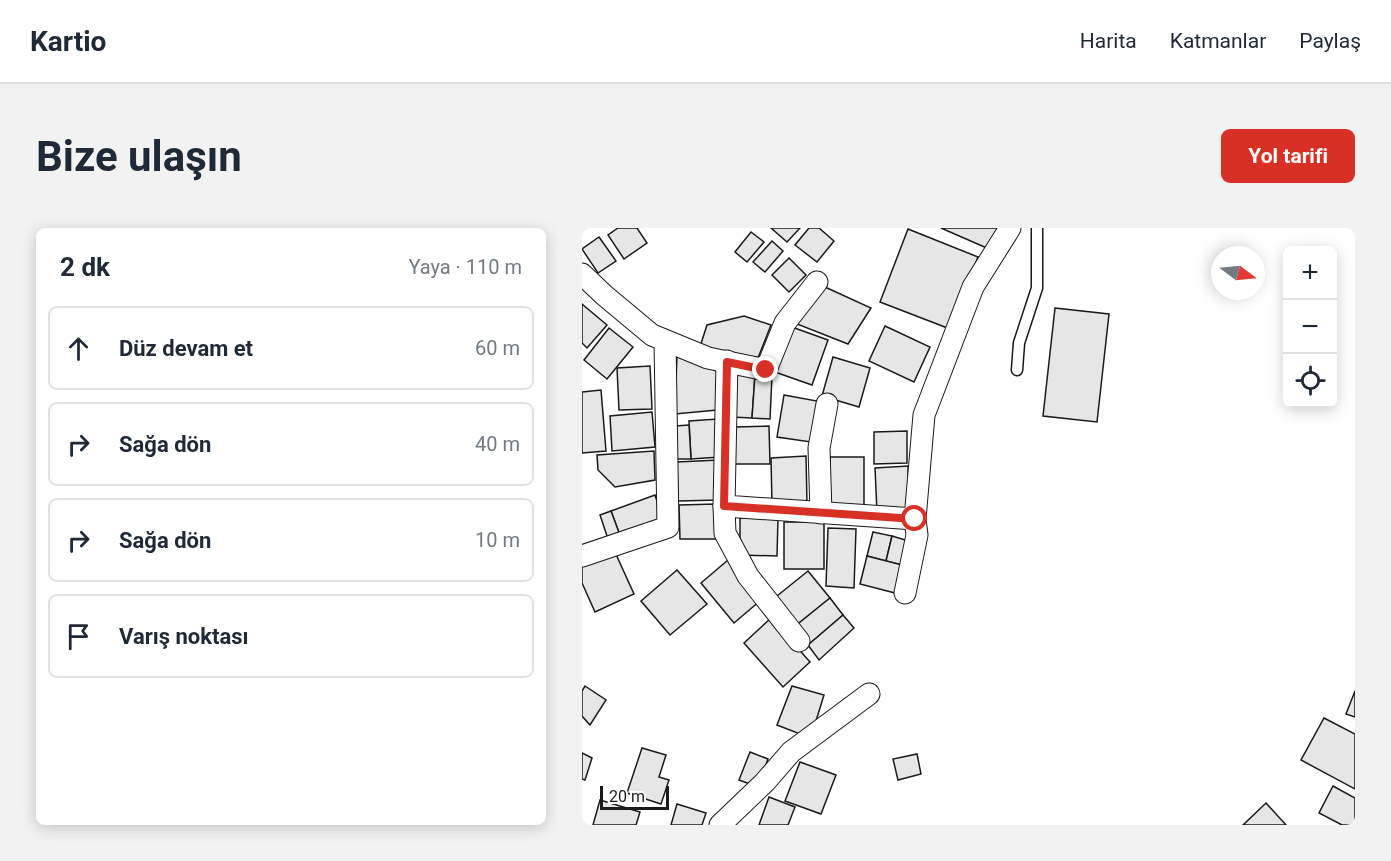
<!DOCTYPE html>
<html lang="tr">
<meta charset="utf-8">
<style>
:root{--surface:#fff;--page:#f2f2f3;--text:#1f2937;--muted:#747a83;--line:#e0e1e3;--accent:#d93025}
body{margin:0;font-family:Roboto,sans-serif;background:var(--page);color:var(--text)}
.controls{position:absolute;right:18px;top:18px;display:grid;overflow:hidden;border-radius:9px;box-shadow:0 3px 15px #0003}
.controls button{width:54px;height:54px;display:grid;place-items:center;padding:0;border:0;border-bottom:2px solid var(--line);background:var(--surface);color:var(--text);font:30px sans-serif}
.compass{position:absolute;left:629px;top:18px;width:54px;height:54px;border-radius:50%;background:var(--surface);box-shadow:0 3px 15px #0003;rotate:106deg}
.scale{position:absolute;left:18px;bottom:15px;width:69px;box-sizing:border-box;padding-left:6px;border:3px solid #1a1a1a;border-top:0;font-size:16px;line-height:21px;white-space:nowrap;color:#1a1a1a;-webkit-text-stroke:4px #fff;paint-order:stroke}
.stop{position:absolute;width:18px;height:18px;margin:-14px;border:4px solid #d93025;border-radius:50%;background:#fff}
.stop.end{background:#d93025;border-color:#fff;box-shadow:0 2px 6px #0008}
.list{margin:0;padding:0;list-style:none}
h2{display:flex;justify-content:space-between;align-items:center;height:78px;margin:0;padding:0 24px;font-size:26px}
h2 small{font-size:20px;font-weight:400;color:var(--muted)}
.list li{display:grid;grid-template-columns:39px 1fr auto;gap:18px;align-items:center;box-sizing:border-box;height:84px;margin:0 12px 12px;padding:0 12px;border:2px solid var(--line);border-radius:9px}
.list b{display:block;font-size:22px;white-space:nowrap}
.list em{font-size:20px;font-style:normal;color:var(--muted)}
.icon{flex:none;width:33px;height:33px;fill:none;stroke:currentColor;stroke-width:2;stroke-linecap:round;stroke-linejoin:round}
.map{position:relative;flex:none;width:773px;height:597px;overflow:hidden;border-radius:9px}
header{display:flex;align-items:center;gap:36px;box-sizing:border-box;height:84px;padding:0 30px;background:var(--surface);border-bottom:2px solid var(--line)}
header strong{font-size:28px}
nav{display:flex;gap:33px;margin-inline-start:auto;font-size:21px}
.intro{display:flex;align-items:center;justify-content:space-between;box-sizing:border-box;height:144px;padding:0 36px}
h1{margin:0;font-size:42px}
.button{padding:15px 27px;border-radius:9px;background:var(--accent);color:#fff;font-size:21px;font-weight:700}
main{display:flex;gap:36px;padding:0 36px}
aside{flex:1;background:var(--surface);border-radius:9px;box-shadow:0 3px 15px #0003}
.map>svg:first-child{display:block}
.building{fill:#e6e6e6;stroke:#1a1a1a;stroke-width:1.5}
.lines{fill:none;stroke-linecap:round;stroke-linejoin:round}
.service-casing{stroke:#1a1a1a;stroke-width:13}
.minor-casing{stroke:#1a1a1a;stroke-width:23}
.service{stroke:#fff;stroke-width:10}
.minor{stroke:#fff;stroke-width:21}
.route{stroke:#d93025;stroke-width:8}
</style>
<header>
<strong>Kartio</strong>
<nav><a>Harita</a><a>Katmanlar</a><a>Paylaş</a></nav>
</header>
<div class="intro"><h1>Bize ulaşın</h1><a class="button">Yol tarifi</a></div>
<main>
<aside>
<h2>2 dk<small>Yaya · 110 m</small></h2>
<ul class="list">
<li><svg class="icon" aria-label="ahead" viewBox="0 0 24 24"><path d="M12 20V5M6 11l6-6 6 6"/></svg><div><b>Düz devam et</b></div><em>60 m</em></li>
<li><svg class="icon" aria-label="right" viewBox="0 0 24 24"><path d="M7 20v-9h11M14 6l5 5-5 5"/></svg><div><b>Sağa dön</b></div><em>40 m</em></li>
<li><svg class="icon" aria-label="right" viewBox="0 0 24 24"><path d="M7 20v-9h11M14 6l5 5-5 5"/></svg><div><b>Sağa dön</b></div><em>10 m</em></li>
<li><svg class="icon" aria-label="arrive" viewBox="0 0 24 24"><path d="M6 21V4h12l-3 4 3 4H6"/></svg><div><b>Varış noktası</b></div></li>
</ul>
</aside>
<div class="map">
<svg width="773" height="597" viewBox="0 0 773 597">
<rect width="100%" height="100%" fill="#fff"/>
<g class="building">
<path d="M36 0H55L65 15 42 31 26 7Z"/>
<path d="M189 0H218L205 14Z"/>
<path d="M227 0H237L252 13 235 34 213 17Z"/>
<path d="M359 0H416L407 21Z"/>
<path d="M326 1 396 29 368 101 298 74Z"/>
<path d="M169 4 182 14 165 34 153 24Z"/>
<path d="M17 9 34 33 16 45 0 21Z"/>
<path d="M190 13 201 23 183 44 171 34Z"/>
<path d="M207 30 224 47 207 64 190 47Z"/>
<path d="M243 59 289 80 266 116 215 96Z"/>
<path d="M0 76 25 97 5 120 0 115Z"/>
<path d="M473 80 527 86 515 194 461 188Z"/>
<path d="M162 88 189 97 174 135 117 122 125 97Z"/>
<path d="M207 98 246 112 230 157 190 143Z"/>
<path d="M303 98 348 119 332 154 287 133Z"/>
<path d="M27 100 51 119 25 151 2 132Z"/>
<path d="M95 126 137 144 135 182 93 186Z"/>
<path d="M251 129 288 140 277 179 240 168Z"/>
<path d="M68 138 70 181 37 182 35 140Z"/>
<path d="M152 145 173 147 170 190 149 189Z"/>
<path d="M173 147 190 148 188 191 170 190Z"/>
<path d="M19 162 24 223 0 225V164Z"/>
<path d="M202 167 235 173 229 214 195 209Z"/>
<path d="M70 184 73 219 30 223 28 188Z"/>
<path d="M136 191 138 229 109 231 107 193Z"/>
<path d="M107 197 109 231H94L93 198Z"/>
<path d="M187 198 188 236H153V199Z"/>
<path d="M325 203V235L292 236V204Z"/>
<path d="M72 223 73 252 33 259 16 242 15 227Z"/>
<path d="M224 228 225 276 190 277 189 230Z"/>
<rect x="248" y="229" width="34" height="52"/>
<path d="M137 232 138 272 96 273 95 234Z"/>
<path d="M326 238 327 282 295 284 293 240Z"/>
<path d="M73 267 82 295 39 310 29 283Z"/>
<path d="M134 276 135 311H98L97 277Z"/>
<path d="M29 283 39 310 27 314 18 287Z"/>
<path d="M158 290H196L195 328 158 327Z"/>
<rect x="202" y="294" width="40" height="47"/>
<path d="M246 300 274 301 272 360 244 358Z"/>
<path d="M291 304 310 308 304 333 285 328Z"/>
<path d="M310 308 330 314 324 338 304 333Z"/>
<path d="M32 322 52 366 13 384 0 355V337Z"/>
<path d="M285 328 324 338 317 366 278 356Z"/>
<path d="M146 332 179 372 152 395 119 355Z"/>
<path d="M95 342 125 376 88 407 59 373Z"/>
<path d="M226 343 248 370 212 399 190 372Z"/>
<path d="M248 370 261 387 226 417 212 399Z"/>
<path d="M261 387 272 400 237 432 226 417Z"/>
<path d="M189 390 228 434 201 459 162 415Z"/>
<path d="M3 458 24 472 8 497 0 488V463Z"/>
<path d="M210 458 242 467 233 496 218 506 195 497Z"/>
<path d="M773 463V489L764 486Z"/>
<path d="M742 490 773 506V561L719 532Z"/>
<path d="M60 520 84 527 77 549 87 552 79 576 45 565Z"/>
<path d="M168 524 186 531 176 559 157 552Z"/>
<path d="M0 525 10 530 3 552 0 551Z"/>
<path d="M335 526 339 546 316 552 311 531Z"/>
<path d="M218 534 254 547 239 586 203 573Z"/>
<path d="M751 558 773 570V597H760L737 585Z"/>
<path d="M187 569 213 579 206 597H177Z"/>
<path d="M18 572 58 584 54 597H11Z"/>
<path d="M684 575 704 597H661Z"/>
<path d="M95 576 124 585 120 597H89Z"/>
</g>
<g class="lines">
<defs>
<path id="service" d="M435 142 437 115 455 60V0"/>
<g id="minor">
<path d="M0 46 22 67 70 107 126 130 184 142 203 95 235 54"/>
<path d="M145 133 142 278 333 291"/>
<path d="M142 278 143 305 166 348 217 413"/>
<path d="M239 285 237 220 245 176"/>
<path d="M0 328 86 299 83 113"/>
<path d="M323 365 335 307 333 291 342 187 391 59 428 0"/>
<path d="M138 597 183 554 209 524 287 466"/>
</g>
</defs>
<use href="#service" class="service-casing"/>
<use href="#minor" class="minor-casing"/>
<use href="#service" class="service"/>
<use href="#minor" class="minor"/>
</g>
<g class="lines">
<path class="route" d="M184 142 145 134 142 278 333 291"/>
</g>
</svg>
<div class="controls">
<button>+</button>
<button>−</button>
<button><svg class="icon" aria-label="locate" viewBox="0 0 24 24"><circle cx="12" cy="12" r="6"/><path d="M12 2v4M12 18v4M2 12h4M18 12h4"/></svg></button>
</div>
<svg class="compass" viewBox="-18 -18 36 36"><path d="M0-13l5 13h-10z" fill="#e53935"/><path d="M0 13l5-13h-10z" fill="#747a83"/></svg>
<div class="scale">20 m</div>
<div class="stop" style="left:333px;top:291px"></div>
<div class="stop end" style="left:184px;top:142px"></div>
</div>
</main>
